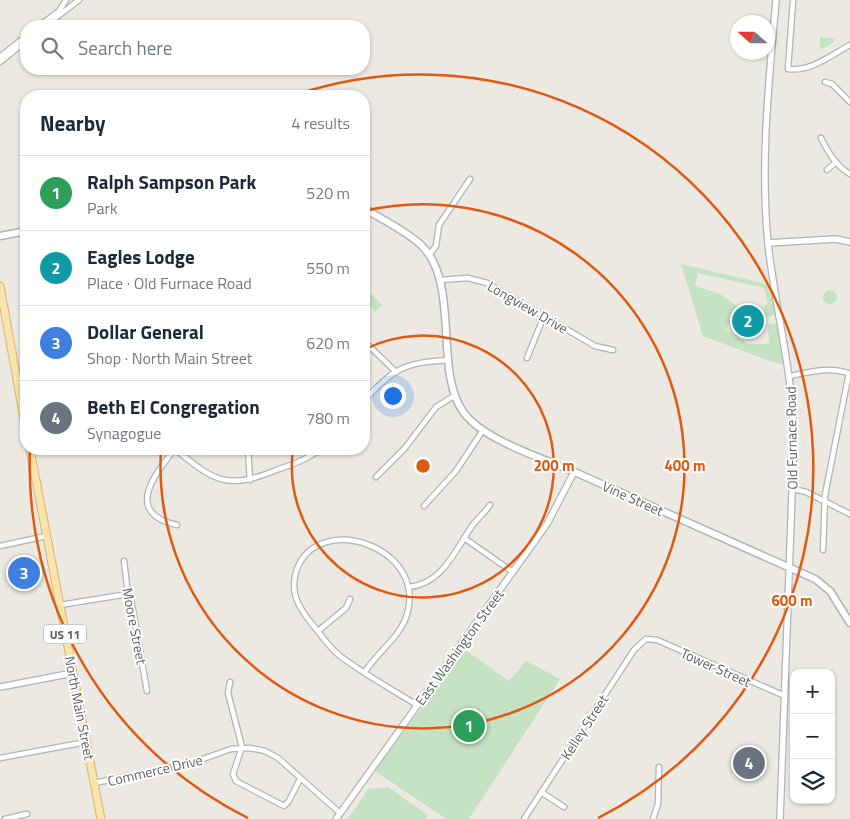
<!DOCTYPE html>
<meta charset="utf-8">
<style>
:root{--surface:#fff;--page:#f6f6f7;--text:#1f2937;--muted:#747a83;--line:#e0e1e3;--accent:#d73f43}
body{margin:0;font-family:"Titillium Web",sans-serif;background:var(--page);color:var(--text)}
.controls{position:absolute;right:15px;bottom:15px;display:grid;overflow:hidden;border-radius:10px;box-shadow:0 1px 4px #0004}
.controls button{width:45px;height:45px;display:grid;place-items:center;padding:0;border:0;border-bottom:1px solid var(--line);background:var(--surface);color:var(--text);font:25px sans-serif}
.compass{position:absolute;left:730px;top:15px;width:45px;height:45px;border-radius:50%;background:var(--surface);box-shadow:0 1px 4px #0004;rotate:291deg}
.you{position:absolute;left:392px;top:395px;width:18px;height:18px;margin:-12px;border:4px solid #fff;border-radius:50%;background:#1a73e8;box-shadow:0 0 0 8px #1a73e833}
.badge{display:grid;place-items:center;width:32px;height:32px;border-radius:50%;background:var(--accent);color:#fff;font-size:16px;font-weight:700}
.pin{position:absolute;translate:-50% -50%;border:2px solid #fff;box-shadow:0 1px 5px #0006}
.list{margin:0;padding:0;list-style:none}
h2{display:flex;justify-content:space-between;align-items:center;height:65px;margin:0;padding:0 20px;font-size:21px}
h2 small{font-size:16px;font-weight:400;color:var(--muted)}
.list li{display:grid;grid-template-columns:32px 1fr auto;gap:15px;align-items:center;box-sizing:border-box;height:75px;padding:0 20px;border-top:1px solid var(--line)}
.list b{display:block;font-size:19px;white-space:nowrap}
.list p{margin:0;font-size:16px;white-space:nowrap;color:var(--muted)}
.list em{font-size:16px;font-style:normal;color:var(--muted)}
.icon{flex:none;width:28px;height:28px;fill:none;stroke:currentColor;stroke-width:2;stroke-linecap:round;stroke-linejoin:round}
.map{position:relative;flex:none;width:850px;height:819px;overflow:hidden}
.search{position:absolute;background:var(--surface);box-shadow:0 1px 4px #0004;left:20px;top:20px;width:350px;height:55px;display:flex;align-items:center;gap:12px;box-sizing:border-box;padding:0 18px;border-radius:20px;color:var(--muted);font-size:19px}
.panel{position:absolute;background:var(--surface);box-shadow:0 1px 4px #0004;left:20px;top:90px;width:350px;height:365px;border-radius:20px}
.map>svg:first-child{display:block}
.green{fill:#c5e2c2}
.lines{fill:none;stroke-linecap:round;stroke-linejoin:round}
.minor-casing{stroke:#b0b4b7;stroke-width:7}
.tertiary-casing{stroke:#b0b4b7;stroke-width:8}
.secondary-casing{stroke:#b0b3b7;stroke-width:9}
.primary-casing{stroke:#e2b366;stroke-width:9}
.minor{stroke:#fff;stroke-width:4.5}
.tertiary{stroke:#fff;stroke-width:5.5}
.secondary{stroke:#fff;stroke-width:6}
.primary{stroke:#f6e3ae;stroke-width:7}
.ring{fill:none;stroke:#e15910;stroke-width:2.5}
.labels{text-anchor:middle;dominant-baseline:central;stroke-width:4;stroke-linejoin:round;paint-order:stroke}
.shield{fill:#fff;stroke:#8c8f91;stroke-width:1}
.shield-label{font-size:12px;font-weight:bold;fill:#5b5f62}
.street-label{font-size:14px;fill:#5b5f62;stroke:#fff}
.centre{fill:#e15910;stroke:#fff;stroke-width:2.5}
.ring-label{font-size:15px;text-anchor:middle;font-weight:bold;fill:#e15910;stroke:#fff;stroke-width:4;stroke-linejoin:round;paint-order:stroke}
</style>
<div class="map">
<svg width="850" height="819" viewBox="0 0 850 819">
<rect width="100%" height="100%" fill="#ece9e3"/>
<g class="green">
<path d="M820 37 835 39 834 42 822 49 820 48Z"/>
<path d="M681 264 771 285 777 314 766 317 764 306 768 304 764 288 698 273 695 286 720 294 742 310 736 319 732 317 726 330 748 344H769L768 324 779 323 787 363 780 364 770 361 703 336Z"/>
<circle cx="830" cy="297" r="7"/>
<path d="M368 291 382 305 375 312 364 300V295Z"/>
<path d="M464 649 509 681 526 661 560 679 469 819H446L375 771Z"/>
<path d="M388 787 428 815 426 819H348L368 789Z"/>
</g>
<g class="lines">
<defs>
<g id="minor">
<path d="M793 0 788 69C811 72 831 55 850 45"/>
<path d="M39 26 59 11 66 0"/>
<path d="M45 26 79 0"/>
<path d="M0 57 26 36"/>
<path d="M0 62 26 41"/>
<path d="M825 82 832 84 850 102"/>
<path d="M821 138C828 152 836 166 850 174"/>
<path d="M827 170 836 162"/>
<path d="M429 255 436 246 439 225 470 179"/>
<path d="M440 280 468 278 487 283 595 346 613 350"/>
<path d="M364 341 395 371"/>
<path d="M527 358 544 316"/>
<path d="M790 376C809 372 831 366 850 374"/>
<path d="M364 401C394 367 405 363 449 360"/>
<path d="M175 449C216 483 228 490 279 469 294 464 308 459 321 449"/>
<path d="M175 449C155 474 123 513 177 525"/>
<path d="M248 449 250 480"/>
<path d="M376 477 405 448 436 407 454 396"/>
<path d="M793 489 806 492 850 514"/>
<path d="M424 506 456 471 483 430"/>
<path d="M464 538 513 572"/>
<path d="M0 546 46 536"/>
<path d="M823 550 825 495 849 373"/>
<path d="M124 561 128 594 131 599 147 691"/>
<path d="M409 587C441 584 454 553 470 529 475 520 484 514 490 505"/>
<path d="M60 605 128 594"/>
<path d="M318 631 346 608 350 599"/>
<path d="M365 672C377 652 401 637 407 614 427 547 319 511 297 569 289 591 298 607 312 624 321 635 329 647 340 656 364 674 391 689 417 705"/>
<path d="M230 682 228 693 242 747 233 774 236 781 284 806 289 801 300 779"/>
<path d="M0 758 86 742"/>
<path d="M94 783 186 765 231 749 250 748 265 751 278 758 340 813"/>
<path d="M541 792 564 807"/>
<path d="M5 819 27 814"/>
<path d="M524 819 634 650 646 639 657 640 785 696"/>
<path d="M653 819 658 804 659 767"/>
</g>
<g id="tertiary">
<path d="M776 0C769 81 760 162 768 243 775 309 793 372 794 439L780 819"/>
<path d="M768 243 836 239 850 242"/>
<path d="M0 687 73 673"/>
<path d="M336 819 547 524 574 472"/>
</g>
<g id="secondary">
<path d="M364 208C382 220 405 230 421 245 461 283 433 372 464 413 485 441 545 459 577 473 656 508 735 544 815 579L830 591 850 623"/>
<path d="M0 236 26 231"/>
</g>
<g id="primary">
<path d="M0 286 26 429"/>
<path d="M30 449 101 819"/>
</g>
</defs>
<use href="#minor" class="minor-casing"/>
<use href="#tertiary" class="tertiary-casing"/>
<use href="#secondary" class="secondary-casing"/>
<use href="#primary" class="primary-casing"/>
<use href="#minor" class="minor"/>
<use href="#tertiary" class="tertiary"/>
<use href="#secondary" class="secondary"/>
<use href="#primary" class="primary"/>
</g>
<g class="ring">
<path d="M365 349A131 131 0 1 1 293 449"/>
<path d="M364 211A262 262 0 1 1 161 450"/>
<path d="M248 818A393 393 0 0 1 30 449M292 96A393 393 0 0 1 598 818"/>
</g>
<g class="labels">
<rect class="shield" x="44" y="624.5" width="42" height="19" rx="4"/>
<g class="shield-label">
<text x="65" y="634">US 11</text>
</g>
<g class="street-label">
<text transform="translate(528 307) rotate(30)">Longview Drive</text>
<text transform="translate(791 438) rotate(-91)">Old Furnace Road</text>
<text transform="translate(633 498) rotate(24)">Vine Street</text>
<text transform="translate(135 626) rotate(79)">Moore Street</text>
<text transform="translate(459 647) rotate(-54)">East Washington Street</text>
<text transform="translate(716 667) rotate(24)">Tower Street</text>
<text transform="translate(80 708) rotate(79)">North Main Street</text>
<text transform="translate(584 727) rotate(-57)">Kelley Street</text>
<text transform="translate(155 770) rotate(-13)">Commerce Drive</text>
</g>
</g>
<circle cx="423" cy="466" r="8" class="centre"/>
<g class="ring-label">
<text x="554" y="471">200 m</text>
<text x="685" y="471">400 m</text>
<text x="792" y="606">600 m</text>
</g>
</svg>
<div class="controls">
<button>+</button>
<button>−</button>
<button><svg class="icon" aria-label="layers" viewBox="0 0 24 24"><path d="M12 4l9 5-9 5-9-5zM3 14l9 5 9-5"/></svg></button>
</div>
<svg class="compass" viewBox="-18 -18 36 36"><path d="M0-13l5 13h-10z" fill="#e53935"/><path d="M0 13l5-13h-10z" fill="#747a83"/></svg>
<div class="you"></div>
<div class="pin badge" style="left:469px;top:726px;background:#2e9e5b">1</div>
<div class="pin badge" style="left:748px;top:321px;background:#0f9aa8">2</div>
<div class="pin badge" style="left:24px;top:573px;background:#3f7fe0">3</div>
<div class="pin badge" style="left:749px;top:763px;background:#6b7280">4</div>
<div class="search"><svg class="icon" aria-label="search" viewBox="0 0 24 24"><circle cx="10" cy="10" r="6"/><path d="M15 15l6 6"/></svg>Search here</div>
<section class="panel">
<h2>Nearby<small>4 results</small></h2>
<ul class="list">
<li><span class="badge" style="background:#2e9e5b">1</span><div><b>Ralph Sampson Park</b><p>Park</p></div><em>520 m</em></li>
<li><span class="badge" style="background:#0f9aa8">2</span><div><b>Eagles Lodge</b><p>Place · Old Furnace Road</p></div><em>550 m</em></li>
<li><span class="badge" style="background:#3f7fe0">3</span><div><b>Dollar General</b><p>Shop · North Main Street</p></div><em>620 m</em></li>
<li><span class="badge" style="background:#6b7280">4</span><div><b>Beth El Congregation</b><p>Synagogue</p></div><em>780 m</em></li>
</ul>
</section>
</div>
